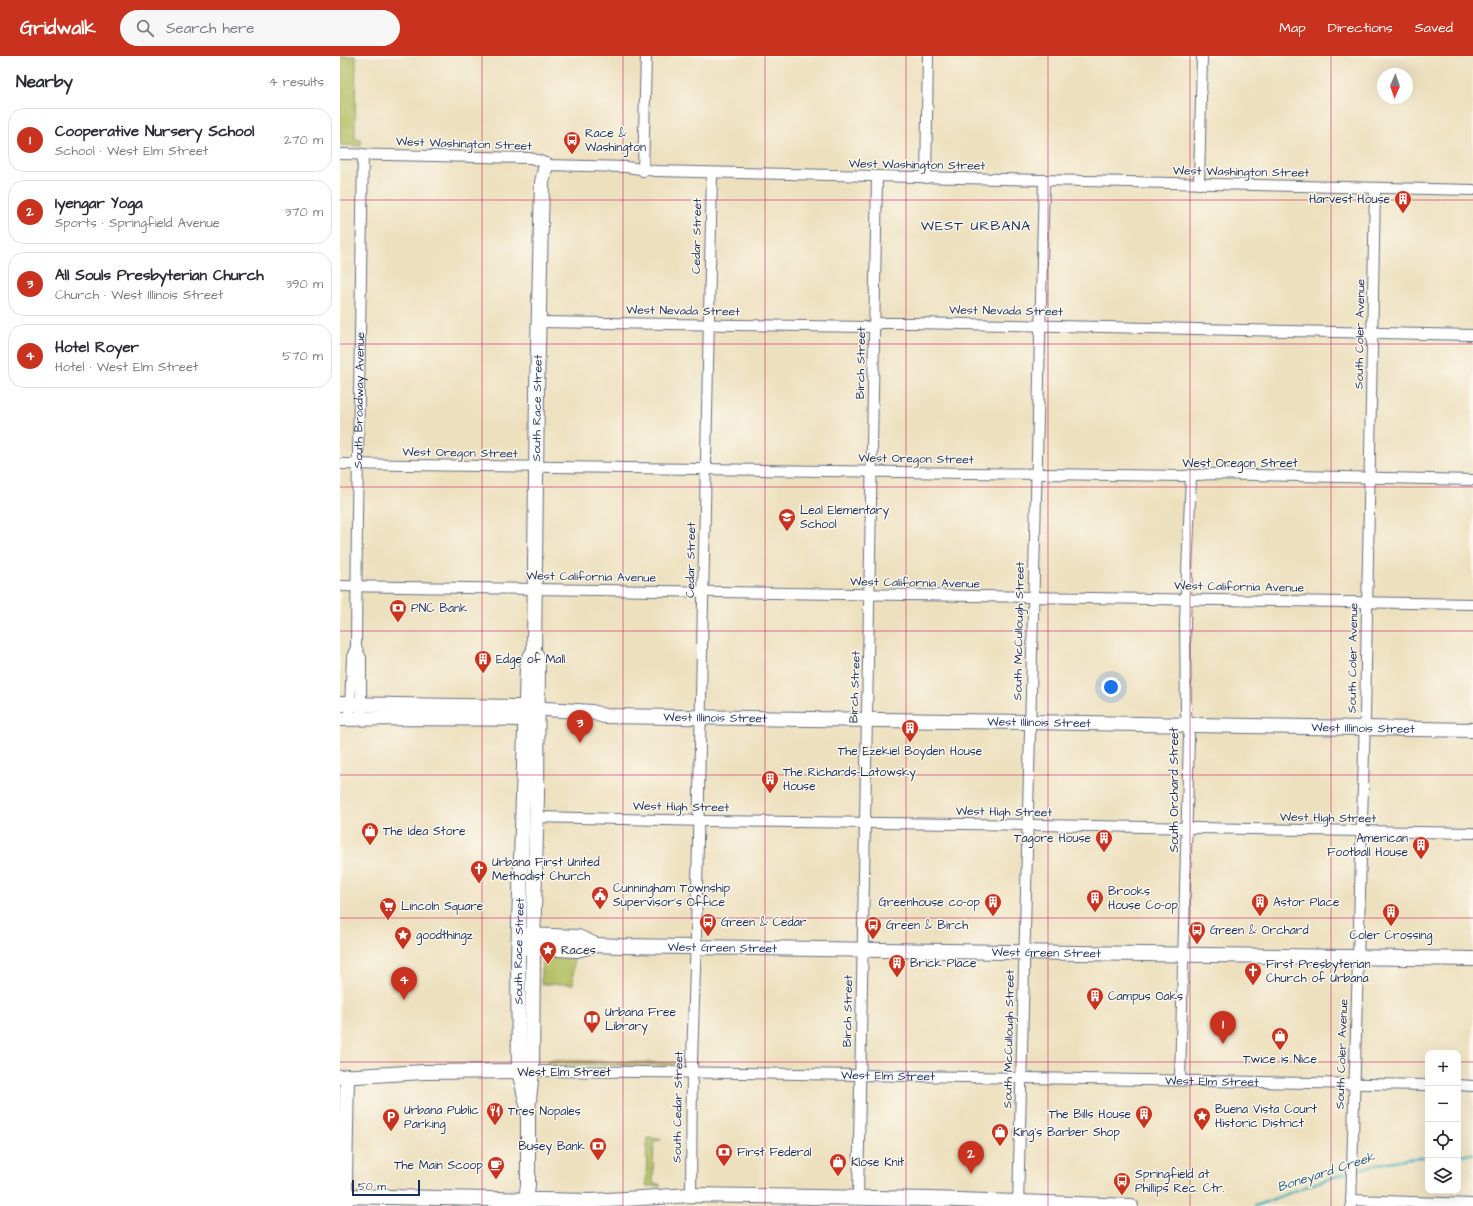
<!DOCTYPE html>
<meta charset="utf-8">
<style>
:root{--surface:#fff;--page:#f7f7f7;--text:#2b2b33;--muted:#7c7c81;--line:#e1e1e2;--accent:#c8321e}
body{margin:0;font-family:"Architects Daughter",sans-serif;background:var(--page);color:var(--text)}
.controls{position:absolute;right:12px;bottom:12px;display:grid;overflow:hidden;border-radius:8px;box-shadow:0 4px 16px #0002}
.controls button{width:36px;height:36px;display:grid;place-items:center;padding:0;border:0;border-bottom:1px solid var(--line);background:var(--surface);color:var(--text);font:20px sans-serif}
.compass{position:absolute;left:1037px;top:12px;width:36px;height:36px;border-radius:50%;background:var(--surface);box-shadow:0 4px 16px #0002;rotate:182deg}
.scale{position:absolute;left:12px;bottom:10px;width:68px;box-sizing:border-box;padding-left:4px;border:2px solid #1b2f5e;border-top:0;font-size:11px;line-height:14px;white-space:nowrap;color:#1b2f5e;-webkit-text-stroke:3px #fbf7ec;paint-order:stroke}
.you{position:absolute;left:771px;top:631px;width:14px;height:14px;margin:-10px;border:3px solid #fff;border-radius:50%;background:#1a73e8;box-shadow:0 0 0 6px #1a73e833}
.badge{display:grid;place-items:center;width:26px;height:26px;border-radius:50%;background:var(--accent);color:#fff;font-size:13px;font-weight:700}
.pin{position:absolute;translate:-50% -33px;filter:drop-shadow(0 1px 2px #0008)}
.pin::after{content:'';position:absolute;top:21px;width:14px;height:12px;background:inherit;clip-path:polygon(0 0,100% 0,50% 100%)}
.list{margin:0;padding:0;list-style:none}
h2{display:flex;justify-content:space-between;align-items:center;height:52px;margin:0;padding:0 16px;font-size:17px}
h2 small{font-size:13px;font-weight:400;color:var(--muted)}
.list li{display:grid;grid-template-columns:26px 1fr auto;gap:12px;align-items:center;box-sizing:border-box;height:64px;margin:0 8px 8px;padding:0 8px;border:1px solid var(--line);border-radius:16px}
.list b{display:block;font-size:15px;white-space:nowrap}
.list p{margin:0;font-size:13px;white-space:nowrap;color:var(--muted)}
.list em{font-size:13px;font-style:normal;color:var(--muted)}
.icon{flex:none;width:22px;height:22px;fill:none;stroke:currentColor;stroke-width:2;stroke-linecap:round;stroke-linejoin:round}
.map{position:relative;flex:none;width:1133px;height:1150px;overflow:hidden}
header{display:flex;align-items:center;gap:24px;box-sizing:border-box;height:56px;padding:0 20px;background:var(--accent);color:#fff}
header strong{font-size:19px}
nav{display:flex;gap:22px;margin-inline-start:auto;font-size:14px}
.search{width:280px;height:36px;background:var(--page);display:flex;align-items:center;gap:10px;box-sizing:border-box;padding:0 14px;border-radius:22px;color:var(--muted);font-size:15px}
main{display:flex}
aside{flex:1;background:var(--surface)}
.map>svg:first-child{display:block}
.green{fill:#b2be60;stroke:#66765f}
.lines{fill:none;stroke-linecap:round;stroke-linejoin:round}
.stream{stroke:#3fafba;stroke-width:2.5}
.street-casing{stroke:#646d80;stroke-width:12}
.secondary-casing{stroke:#646d80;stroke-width:16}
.street{stroke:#fff;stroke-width:10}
.secondary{stroke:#fff;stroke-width:14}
.grid{fill:none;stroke:#c2185b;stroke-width:1;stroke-opacity:0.55}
.labels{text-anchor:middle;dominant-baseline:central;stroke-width:3;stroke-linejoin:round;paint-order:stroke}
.poi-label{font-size:12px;fill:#1b2f5e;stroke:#fbf7ec;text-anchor:start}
.street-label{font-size:12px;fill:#1b2f5e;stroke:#fbf7ec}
.water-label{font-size:13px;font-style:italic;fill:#285c7e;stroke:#fbf7ec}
.quarter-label{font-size:14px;letter-spacing:1px;fill:#1b2f5e;stroke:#fbf7ec}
</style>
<header>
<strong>Gridwalk</strong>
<div class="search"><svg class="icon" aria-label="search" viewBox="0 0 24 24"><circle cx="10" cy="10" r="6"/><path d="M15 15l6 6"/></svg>Search here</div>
<nav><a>Map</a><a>Directions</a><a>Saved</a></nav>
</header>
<main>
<aside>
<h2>Nearby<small>4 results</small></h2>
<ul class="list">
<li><span class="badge">1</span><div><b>Cooperative Nursery School</b><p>School · West Elm Street</p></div><em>270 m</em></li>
<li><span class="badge">2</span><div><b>Iyengar Yoga</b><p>Sports · Springfield Avenue</p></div><em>370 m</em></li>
<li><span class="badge">3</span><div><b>All Souls Presbyterian Church</b><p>Church · West Illinois Street</p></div><em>390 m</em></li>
<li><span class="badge">4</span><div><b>Hotel Royer</b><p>Hotel · West Elm Street</p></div><em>570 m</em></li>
</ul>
</aside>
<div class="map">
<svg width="1133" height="1150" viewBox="0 0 1133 1150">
<rect width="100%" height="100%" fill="#fbf7ec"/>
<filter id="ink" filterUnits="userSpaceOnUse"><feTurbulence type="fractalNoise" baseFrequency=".025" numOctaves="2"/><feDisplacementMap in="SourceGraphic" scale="8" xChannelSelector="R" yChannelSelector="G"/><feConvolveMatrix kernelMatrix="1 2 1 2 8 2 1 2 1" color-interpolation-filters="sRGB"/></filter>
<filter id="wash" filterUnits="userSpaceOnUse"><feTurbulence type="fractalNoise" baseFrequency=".012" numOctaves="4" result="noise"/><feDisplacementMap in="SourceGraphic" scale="16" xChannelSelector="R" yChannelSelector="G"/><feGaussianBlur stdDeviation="0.9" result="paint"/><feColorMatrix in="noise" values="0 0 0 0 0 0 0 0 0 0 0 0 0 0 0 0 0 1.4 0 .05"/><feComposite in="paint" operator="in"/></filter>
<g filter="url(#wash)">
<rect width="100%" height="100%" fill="#ede0be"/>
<g class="green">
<path d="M0 0H16L15 83H21V90L0 89Z"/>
<path d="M214 899H234L233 928H201C201 915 199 902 214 899Z"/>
<path d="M207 1004H210L340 1007V1009L338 1010 211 1008 206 1006Z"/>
<path d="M307 1082 321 1083V1084L314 1085 313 1127 319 1128 321 1130H306Z"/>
</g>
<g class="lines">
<g class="stream">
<path d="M1118 1099 1133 1098"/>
<path d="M1014 1115C1039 1107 1062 1102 1088 1101"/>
<path d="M915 1150 973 1128 1009 1116"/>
</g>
</g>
</g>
<g filter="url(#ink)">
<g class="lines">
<defs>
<g id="street">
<path d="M0 98 190 102 201 105 206 109 286 111 316 115 1133 134"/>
<path d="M303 115 306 0"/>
<path d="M586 122 588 0"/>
<path d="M859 128 862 0"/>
<path d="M199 266 528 271 541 267H573L1133 279"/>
<path d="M0 408 772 419 843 420 872 418 1133 424"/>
<path d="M0 530 1133 548"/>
<path d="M10 654 12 601 16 591"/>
<path id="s1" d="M21 655V602L16 591 17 459 23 98"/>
<path d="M196 761 366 765 698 769 1133 777"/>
<path id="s2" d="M192 1015 403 1017 1088 1029"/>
<path d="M840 1024 849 680 846 657 845 565 851 419"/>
<path d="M1118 1029 1133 1030"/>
<path d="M351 1139 352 1006 356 880 372 117"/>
<path d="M518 1142 537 121"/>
<path d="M1011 1144 1133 1148"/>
<path d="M678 1150 704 124"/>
<path d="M1011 1150 1025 661 1035 132"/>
</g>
<g id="secondary">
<path id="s3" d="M0 648 176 651 252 656 264 660 690 666 1133 674"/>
<path d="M0 663 60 662 195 663"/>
<path d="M184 879 238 881 256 889"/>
<path id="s4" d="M179 891 237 894 256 889 281 890 1133 903"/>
<path d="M0 1021 84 1016 187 1015"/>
<path id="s5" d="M188 1053 179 1015 178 901 187 612 189 602 194 595 197 334 202 126 206 109"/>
<path d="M0 1140 251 1145 351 1139 590 1143 791 1150"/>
<path d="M186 1144 188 1129V1053L192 1015 193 892 197 739 198 602 194 595"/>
<path d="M6 1150 5 1125 7 1020"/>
</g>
</defs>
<use href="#street" class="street-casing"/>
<use href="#secondary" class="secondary-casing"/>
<use href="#street" class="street"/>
<use href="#secondary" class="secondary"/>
</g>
</g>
<path class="grid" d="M142 0V1150M283 0V1150M425 0V1150M566 0V1150M708 0V1150M850 0V1150M991 0V1150M0 144H1133M0 288H1133M0 431H1133M0 575H1133M0 719H1133M0 862H1133M0 1006H1088M1118 1006H1133"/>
<defs>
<symbol id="bus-pin" viewBox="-11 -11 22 30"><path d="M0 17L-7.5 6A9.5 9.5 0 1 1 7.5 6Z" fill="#c8321e" stroke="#fbf7ec"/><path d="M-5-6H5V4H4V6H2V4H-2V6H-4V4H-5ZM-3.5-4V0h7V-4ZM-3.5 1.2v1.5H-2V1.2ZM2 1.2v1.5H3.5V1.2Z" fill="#fff"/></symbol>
<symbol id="building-pin" viewBox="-11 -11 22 30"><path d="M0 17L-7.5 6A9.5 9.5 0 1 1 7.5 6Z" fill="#c8321e" stroke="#fbf7ec"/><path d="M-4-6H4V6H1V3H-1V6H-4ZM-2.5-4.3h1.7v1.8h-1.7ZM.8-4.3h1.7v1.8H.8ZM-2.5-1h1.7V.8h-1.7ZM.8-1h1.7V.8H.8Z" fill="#fff"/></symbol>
<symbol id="school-pin" viewBox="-11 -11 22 30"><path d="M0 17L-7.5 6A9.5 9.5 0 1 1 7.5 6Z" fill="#c8321e" stroke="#fbf7ec"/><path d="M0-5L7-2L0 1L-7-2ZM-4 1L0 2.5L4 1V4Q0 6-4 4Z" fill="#fff"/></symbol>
<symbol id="bank-pin" viewBox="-11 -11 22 30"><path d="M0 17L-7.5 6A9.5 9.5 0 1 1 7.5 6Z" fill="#c8321e" stroke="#fbf7ec"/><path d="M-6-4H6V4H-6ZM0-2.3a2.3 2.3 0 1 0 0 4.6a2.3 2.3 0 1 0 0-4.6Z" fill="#fff"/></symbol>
<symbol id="shop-pin" viewBox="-11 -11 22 30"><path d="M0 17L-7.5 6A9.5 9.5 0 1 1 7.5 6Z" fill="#c8321e" stroke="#fbf7ec"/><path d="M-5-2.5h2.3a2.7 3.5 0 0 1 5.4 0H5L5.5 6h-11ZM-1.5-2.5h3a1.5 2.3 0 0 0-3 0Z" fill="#fff"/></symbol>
<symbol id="church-pin" viewBox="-11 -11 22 30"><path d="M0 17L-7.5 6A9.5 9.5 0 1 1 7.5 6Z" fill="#c8321e" stroke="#fbf7ec"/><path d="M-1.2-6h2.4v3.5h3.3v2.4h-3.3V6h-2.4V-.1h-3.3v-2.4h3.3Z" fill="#fff"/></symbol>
<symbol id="civic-pin" viewBox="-11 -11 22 30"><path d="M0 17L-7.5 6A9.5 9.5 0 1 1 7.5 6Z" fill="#c8321e" stroke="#fbf7ec"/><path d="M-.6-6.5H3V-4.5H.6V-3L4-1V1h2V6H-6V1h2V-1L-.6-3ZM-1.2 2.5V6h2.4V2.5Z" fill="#fff"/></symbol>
<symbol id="supermarket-pin" viewBox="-11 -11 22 30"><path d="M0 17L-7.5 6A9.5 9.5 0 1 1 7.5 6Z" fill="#c8321e" stroke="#fbf7ec"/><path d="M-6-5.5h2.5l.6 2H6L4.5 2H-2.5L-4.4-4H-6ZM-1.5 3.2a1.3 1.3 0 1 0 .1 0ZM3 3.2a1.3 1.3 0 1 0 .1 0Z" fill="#fff"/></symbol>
<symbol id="sight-pin" viewBox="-11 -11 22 30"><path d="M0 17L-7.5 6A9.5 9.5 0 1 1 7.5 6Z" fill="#c8321e" stroke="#fbf7ec"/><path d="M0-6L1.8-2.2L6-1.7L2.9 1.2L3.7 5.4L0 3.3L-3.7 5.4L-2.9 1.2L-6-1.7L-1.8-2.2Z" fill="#fff"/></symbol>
<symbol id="library-pin" viewBox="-11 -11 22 30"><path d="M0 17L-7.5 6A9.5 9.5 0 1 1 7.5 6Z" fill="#c8321e" stroke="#fbf7ec"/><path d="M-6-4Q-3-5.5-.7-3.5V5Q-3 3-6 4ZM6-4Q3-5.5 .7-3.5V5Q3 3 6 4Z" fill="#fff"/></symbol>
<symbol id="restaurant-pin" viewBox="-11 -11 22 30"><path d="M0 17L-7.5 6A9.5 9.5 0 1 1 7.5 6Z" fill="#c8321e" stroke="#fbf7ec"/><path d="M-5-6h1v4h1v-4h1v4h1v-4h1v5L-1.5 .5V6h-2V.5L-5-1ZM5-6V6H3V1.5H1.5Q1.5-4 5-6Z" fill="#fff"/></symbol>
<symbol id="parking-pin" viewBox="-11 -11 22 30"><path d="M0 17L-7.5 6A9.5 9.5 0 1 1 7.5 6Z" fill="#c8321e" stroke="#fbf7ec"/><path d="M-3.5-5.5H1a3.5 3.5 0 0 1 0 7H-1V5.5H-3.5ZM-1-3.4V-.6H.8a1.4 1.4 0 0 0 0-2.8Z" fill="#fff"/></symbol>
<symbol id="cafe-pin" viewBox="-11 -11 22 30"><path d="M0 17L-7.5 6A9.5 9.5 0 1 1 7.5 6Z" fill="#c8321e" stroke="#fbf7ec"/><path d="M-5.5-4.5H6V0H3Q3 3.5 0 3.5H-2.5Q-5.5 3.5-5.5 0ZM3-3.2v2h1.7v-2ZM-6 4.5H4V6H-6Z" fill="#fff"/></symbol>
</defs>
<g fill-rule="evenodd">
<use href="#bus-pin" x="222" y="74" width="20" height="27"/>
<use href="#building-pin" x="1053" y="133" width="20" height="27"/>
<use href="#school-pin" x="437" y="451" width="20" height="27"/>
<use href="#bank-pin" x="48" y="542" width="20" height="27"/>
<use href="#building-pin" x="133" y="593" width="20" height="27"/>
<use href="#building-pin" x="560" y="662" width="20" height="27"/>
<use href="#building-pin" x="420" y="713" width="20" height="27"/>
<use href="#shop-pin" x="20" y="765" width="20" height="27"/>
<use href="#building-pin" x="754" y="772" width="20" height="27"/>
<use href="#building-pin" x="1071" y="779" width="20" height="27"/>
<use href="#church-pin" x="129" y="803" width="20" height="27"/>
<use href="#civic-pin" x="250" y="829" width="20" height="27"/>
<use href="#building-pin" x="745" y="832" width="20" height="27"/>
<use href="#building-pin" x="643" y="836" width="20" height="27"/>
<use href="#building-pin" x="910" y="836" width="20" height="27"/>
<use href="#supermarket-pin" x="38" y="840" width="20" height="27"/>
<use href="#building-pin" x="1041" y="846" width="20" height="27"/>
<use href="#bus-pin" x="358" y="856" width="20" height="27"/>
<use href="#bus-pin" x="523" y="859" width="20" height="27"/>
<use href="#bus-pin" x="847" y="864" width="20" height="27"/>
<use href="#sight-pin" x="53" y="869" width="20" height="27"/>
<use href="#sight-pin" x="198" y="884" width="20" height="27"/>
<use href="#building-pin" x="547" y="897" width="20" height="27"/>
<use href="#church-pin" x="903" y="905" width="20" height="27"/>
<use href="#building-pin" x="745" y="930" width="20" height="27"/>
<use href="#library-pin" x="242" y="953" width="20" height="27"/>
<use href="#shop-pin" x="930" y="970" width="20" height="27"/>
<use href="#restaurant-pin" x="145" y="1045" width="20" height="27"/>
<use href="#building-pin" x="794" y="1048" width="20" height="27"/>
<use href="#sight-pin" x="852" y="1050" width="20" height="27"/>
<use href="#parking-pin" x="41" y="1051" width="20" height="27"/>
<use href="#shop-pin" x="650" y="1066" width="20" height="27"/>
<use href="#bank-pin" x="248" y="1080" width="20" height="27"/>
<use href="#bank-pin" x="374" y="1086" width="20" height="27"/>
<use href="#shop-pin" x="488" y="1096" width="20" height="27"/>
<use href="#cafe-pin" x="146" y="1099" width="20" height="27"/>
<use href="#bus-pin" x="772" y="1115" width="20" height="27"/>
</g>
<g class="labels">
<g class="poi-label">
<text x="245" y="77">Race &amp;<tspan x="245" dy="14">Washington</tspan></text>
<text x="1050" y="143" text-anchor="end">Harvest House</text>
<text x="460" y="454">Leal Elementary<tspan x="460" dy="14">School</tspan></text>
<text x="71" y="552">PNC Bank</text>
<text x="156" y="603">Edge of Mall</text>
<text x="570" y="695" text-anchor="middle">The Ezekiel Boyden House</text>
<text x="443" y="716">The Richards-Latowsky<tspan x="443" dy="14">House</tspan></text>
<text x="43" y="775">The Idea Store</text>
<text x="751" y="782" text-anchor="end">Tagore House</text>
<text x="1068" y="782" text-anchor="end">American<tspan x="1068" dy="14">Football House</tspan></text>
<text x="152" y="806">Urbana First United<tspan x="152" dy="14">Methodist Church</tspan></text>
<text x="273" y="832">Cunningham Township<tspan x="273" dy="14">Supervisor's Office</tspan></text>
<text x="768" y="835">Brooks<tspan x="768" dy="14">House Co-op</tspan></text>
<text x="640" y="846" text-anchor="end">Greenhouse co-op</text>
<text x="933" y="846">Astor Place</text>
<text x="61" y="850">Lincoln Square</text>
<text x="381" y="866">Green &amp; Cedar</text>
<text x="546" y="869">Green &amp; Birch</text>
<text x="870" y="874">Green &amp; Orchard</text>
<text x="76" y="879">goodthingz</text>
<text x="1051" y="879" text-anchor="middle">Coler Crossing</text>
<text x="221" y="894">Races</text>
<text x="570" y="907">Brick Place</text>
<text x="926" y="908">First Presbyterian<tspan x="926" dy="14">Church of Urbana</tspan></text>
<text x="768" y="940">Campus Oaks</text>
<text x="265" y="956">Urbana Free<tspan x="265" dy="14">Library</tspan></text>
<text x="940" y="1003" text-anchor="middle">Twice is Nice</text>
<text x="875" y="1053">Buena Vista Court<tspan x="875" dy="14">Historic District</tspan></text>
<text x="64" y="1054">Urbana Public<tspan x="64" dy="14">Parking</tspan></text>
<text x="168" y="1055">Tres Nopales</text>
<text x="791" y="1058" text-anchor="end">The Bills House</text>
<text x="673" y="1076">King's Barber Shop</text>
<text x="245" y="1090" text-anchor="end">Busey Bank</text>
<text x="397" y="1096">First Federal</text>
<text x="511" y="1106">Klose Knit</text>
<text x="143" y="1109" text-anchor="end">The Main Scoop</text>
<text x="795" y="1118">Springfield at<tspan x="795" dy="14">Phillips Rec. Ctr.</tspan></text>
</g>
<g class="street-label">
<text transform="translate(124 88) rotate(2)">West Washington Street</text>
<text transform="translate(577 109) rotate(1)">West Washington Street</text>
<text transform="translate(901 116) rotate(1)">West Washington Street</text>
<text transform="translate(357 180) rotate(-89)">Cedar Street</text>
<text transform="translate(343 255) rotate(1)">West Nevada Street</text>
<text transform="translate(666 255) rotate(1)">West Nevada Street</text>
<text transform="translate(1020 278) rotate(-89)">South Coler Avenue</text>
<text transform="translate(521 307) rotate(-89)">Birch Street</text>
<text stroke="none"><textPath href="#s1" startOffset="312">South Broadway Avenue</textPath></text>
<text stroke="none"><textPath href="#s5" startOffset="704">South Race Street</textPath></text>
<text transform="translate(120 397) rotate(1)">West Oregon Street</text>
<text transform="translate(576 403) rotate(1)">West Oregon Street</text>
<text x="900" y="407">West Oregon Street</text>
<text transform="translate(351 504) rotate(-89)">Cedar Street</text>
<text transform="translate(251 521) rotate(1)">West California Avenue</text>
<text transform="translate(575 527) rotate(1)">West California Avenue</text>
<text transform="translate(899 531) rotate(1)">West California Avenue</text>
<text transform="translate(679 575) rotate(-89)">South McCullough Street</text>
<text transform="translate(1013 602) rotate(-89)">South Coler Avenue</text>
<text transform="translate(515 631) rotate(-88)">Birch Street</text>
<text stroke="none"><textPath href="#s3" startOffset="376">West Illinois Street</textPath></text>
<text stroke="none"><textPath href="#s3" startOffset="700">West Illinois Street</textPath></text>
<text stroke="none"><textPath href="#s3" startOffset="1024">West Illinois Street</textPath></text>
<text transform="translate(834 734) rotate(-90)">South Orchard Street</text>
<text transform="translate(341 751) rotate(1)">West High Street</text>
<text transform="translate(664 756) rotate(1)">West High Street</text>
<text transform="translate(988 762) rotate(1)">West High Street</text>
<text stroke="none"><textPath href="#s4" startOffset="204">West Green Street</textPath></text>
<text stroke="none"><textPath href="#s5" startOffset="159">South Race Street</textPath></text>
<text stroke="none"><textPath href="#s4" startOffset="528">West Green Street</textPath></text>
<text transform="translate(508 955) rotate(-89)">Birch Street</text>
<text transform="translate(669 983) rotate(-89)">South McCullough Street</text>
<text transform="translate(1002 998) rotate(-88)">South Coler Avenue</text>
<text x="224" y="1016">West Elm Street</text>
<text stroke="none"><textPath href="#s2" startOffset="356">West Elm Street</textPath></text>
<text stroke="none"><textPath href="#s2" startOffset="680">West Elm Street</textPath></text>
<text transform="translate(338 1051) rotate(-89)">South Cedar Street</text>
</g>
<g class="water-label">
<text transform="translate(986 1116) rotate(-18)">Boneyard Creek</text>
</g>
<g class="quarter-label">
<text x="636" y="170">WEST URBANA</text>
</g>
</g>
</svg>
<div class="controls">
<button>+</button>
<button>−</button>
<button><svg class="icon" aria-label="locate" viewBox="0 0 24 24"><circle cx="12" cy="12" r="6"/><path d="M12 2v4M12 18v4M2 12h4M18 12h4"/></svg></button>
<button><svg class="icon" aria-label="layers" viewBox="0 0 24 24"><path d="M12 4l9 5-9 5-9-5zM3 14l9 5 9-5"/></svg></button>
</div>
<svg class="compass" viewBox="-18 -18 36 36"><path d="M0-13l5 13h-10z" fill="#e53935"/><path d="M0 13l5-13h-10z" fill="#7c7c81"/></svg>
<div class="scale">50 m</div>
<div class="you"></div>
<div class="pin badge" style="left:883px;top:988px">1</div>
<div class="pin badge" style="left:631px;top:1118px">2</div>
<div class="pin badge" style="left:240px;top:687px">3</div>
<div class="pin badge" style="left:64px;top:944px">4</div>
</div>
</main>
